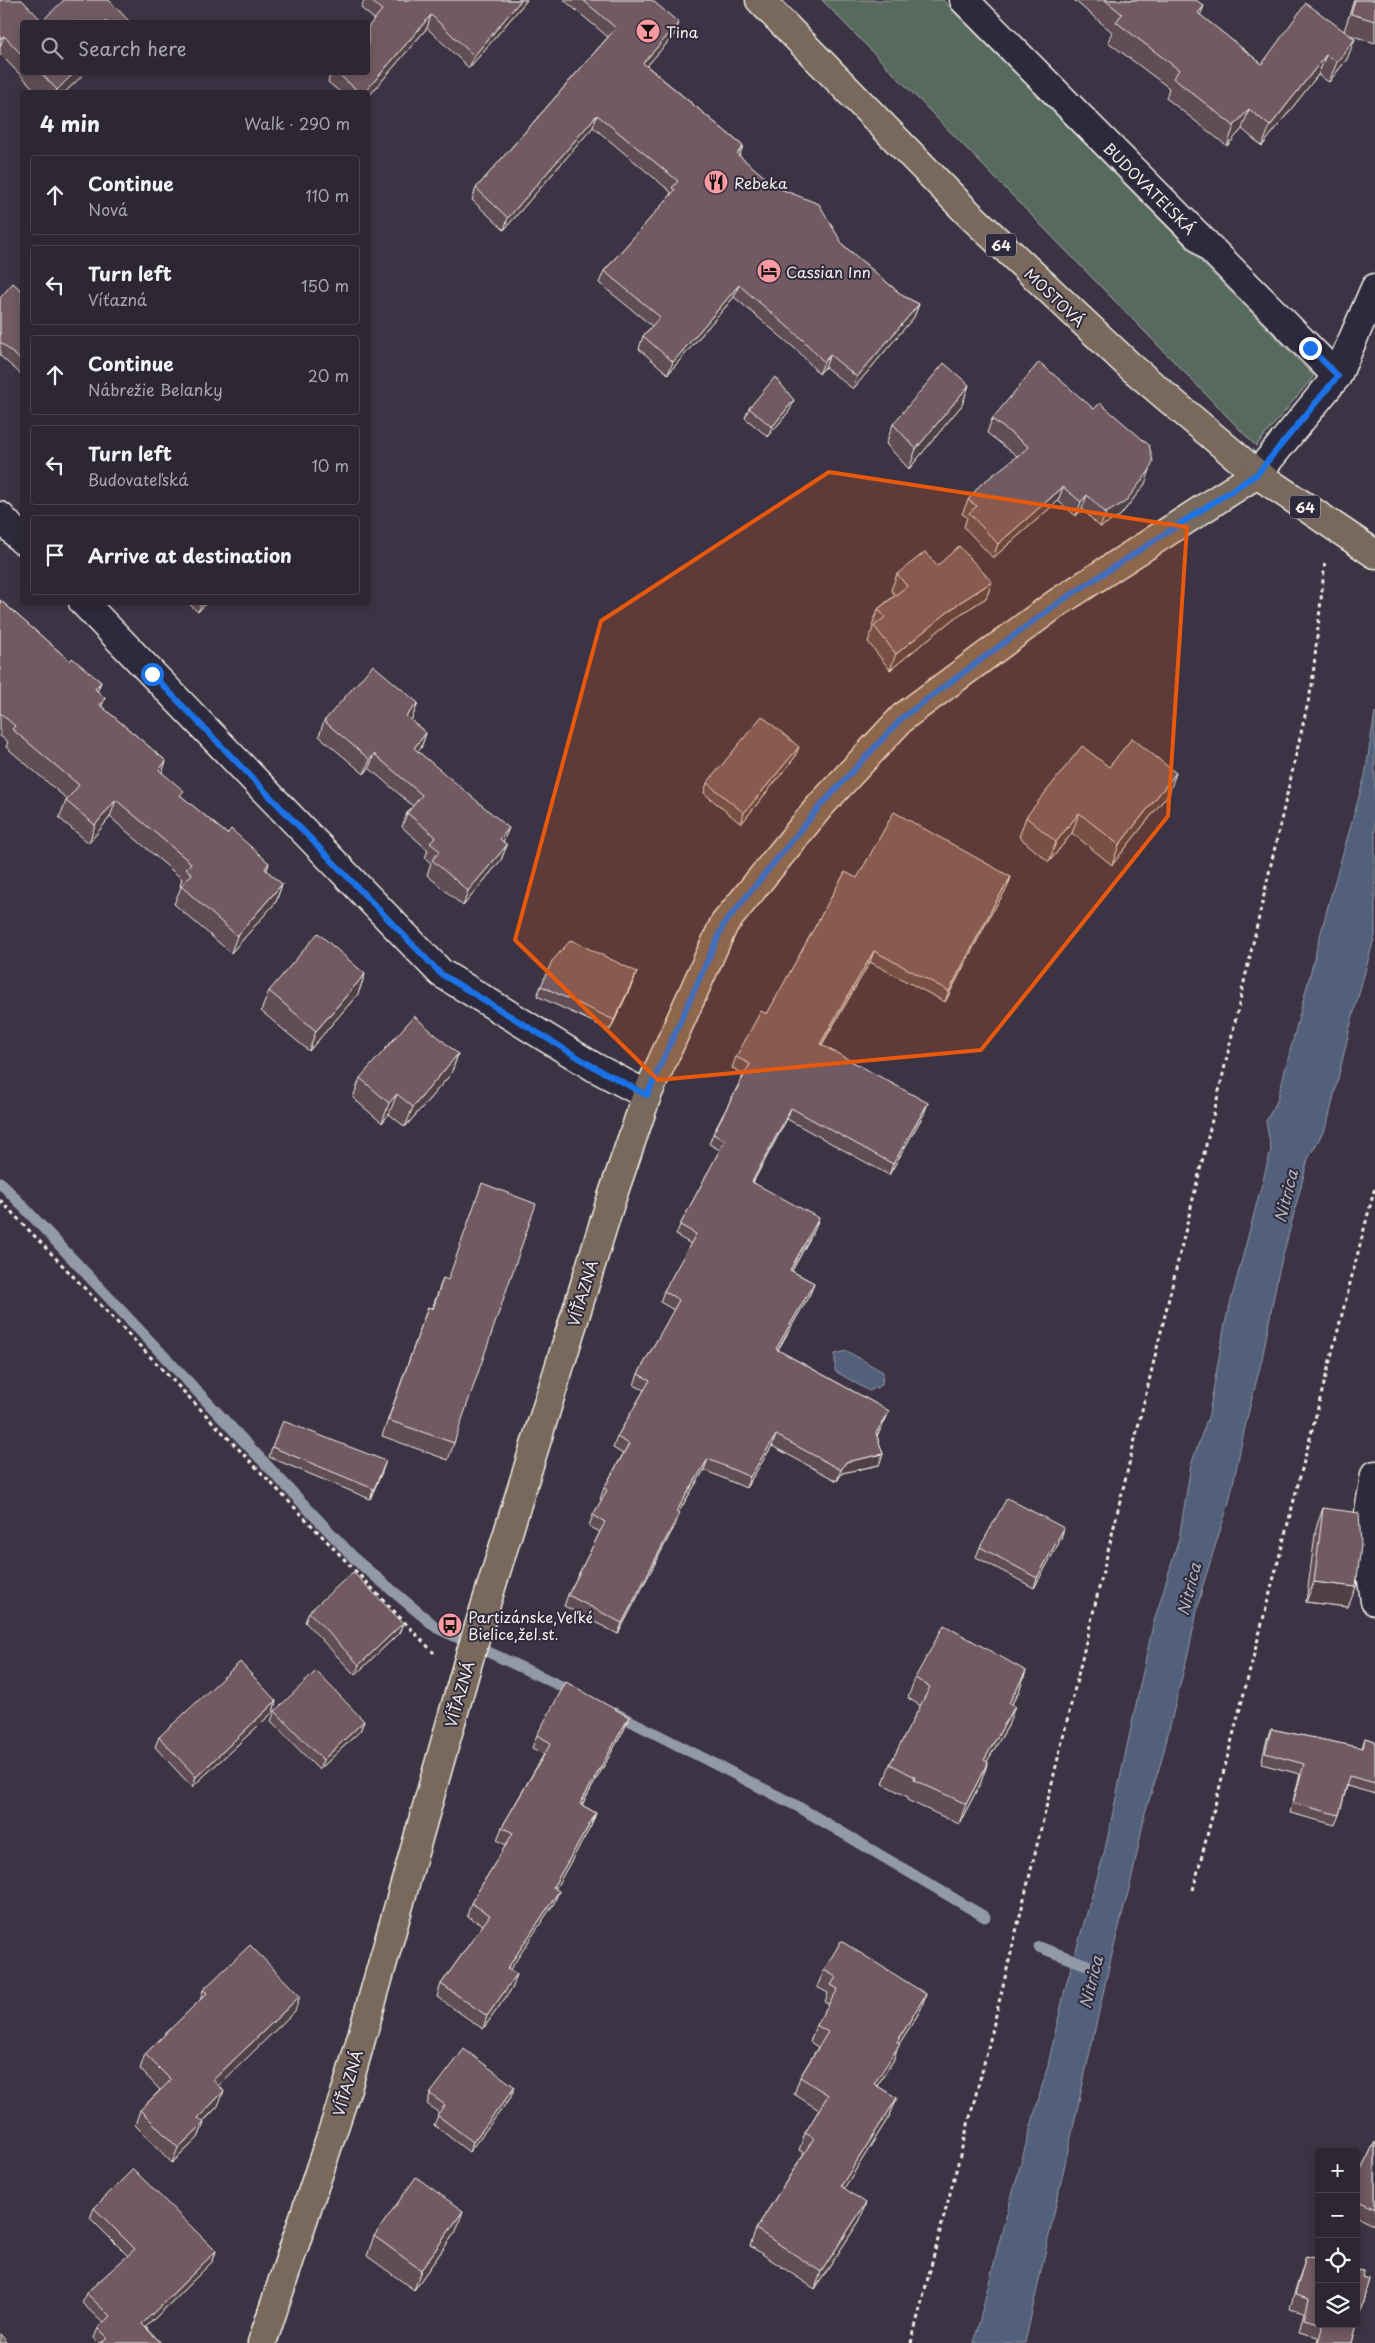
<!DOCTYPE html>
<meta charset="utf-8">
<style>
:root{--surface:#2d2733;--page:#352f3b;--text:#f1f3f6;--muted:#a7a5ac;--line:#48444e}
body{margin:0;font-family:"Playpen Sans",sans-serif;background:var(--page);color:var(--text)}
.controls{position:absolute;right:15px;bottom:15px;display:grid;overflow:hidden;border-radius:5px;box-shadow:0 2px 8px #0003}
.controls button{width:45px;height:45px;display:grid;place-items:center;padding:0;border:0;border-bottom:1px solid var(--line);background:var(--surface);color:var(--text);font:25px sans-serif}
.stop{position:absolute;width:15px;height:15px;margin:-11px;border:4px solid #1a73e8;border-radius:50%;background:#fff}
.stop.end{background:#1a73e8;border-color:#fff;box-shadow:0 1px 5px #0008}
.list{margin:0;padding:0;list-style:none}
h2{display:flex;justify-content:space-between;align-items:center;height:65px;margin:0;padding:0 20px;font-size:21px}
h2 small{font-size:16px;font-weight:400;color:var(--muted)}
.list li{display:grid;grid-template-columns:32px 1fr auto;gap:15px;align-items:center;box-sizing:border-box;height:80px;margin:0 10px 10px;padding:0 10px;border:1px solid var(--line);border-radius:5px}
.list b{display:block;font-size:19px;white-space:nowrap}
.list p{margin:0;font-size:16px;white-space:nowrap;color:var(--muted)}
.list em{font-size:16px;font-style:normal;color:var(--muted)}
.icon{flex:none;width:28px;height:28px;fill:none;stroke:currentColor;stroke-width:2;stroke-linecap:round;stroke-linejoin:round}
.map{position:relative;flex:none;width:1375px;height:2343px;overflow:hidden}
.search{position:absolute;background:var(--surface);box-shadow:0 2px 8px #0003;left:20px;top:20px;width:350px;height:55px;display:flex;align-items:center;gap:12px;box-sizing:border-box;padding:0 18px;border-radius:5px;color:var(--muted);font-size:19px}
.panel{position:absolute;background:var(--surface);box-shadow:0 2px 8px #0003;left:20px;top:90px;width:350px;height:515px;border-radius:5px}
.map>svg:first-child{display:block}
.green{fill:#586960;stroke:#a6ada4}
.water{fill:#53607b;stroke:#939aa7}
.lines{fill:none;stroke-linecap:round;stroke-linejoin:round}
.stream{stroke:#939aa7;stroke-width:11}
.minor-casing{stroke:#f4f1e8;stroke-width:31}
.major-casing{stroke:#f4f1e8;stroke-width:31}
.path{stroke:#f4f1e8;stroke-width:3;stroke-dasharray:4 4;stroke-linecap:butt}
.minor{stroke:#2f2a3d;stroke-width:28}
.major{stroke:#78695c;stroke-width:28}
.wall{fill:#614d54;stroke:#f4f1e8}
.shaded-wall{fill:#4f3f45;stroke:#f4f1e8}
.building{fill:#715a62;stroke:#f4f1e8}
.route{stroke:#1a73e8;stroke-width:6}
.marked{fill:#e8590c;fill-opacity:0.2;stroke:#e8590c;stroke-width:4;stroke-linejoin:round}
.labels{text-anchor:middle;dominant-baseline:central;stroke-width:4;stroke-linejoin:round;paint-order:stroke}
.shield{fill:#2f2a3d;stroke:#b9b5b5;stroke-width:1}
.shield-label{font-size:14px;font-weight:bold;fill:#f4f1e8}
.poi-label{font-size:15px;fill:#f4f1e8;stroke:#2f2a3d;text-anchor:start}
.street-label{font-size:15px;fill:#f4f1e8;stroke:#2f2a3d}
.water-label{font-size:16px;font-style:italic;fill:#b4b7bc;stroke:#2f2a3d}
</style>
<div class="map">
<svg width="1375" height="2343" viewBox="0 0 1375 2343">
<rect width="100%" height="100%" fill="#3c3444"/>
<filter id="ink" filterUnits="userSpaceOnUse"><feTurbulence type="fractalNoise" baseFrequency=".02" numOctaves="2"/><feDisplacementMap in="SourceGraphic" scale="10" xChannelSelector="R" yChannelSelector="G"/><feConvolveMatrix kernelMatrix="1 2 1 2 8 2 1 2 1" color-interpolation-filters="sRGB"/></filter>
<g filter="url(#ink)">
<path class="green" d="M822 0H943L1314 376 1256 446Z"/>
<g class="water">
<path d="M1375 712V935L1352 1019 1327 1125 1308 1159 1278 1275 1262 1359 1247 1418 1229 1502 1202 1588 1189 1649 1161 1762 1145 1813 1133 1873 1110 1962 1025 2343H974L1001 2235 1048 2065 1066 1985 1104 1854 1153 1625 1179 1539 1191 1465 1209 1414 1225 1323 1271 1150 1266 1121 1277 1101 1329 902 1365 776Z"/>
<path d="M847 1351 883 1372 882 1385 869 1391 835 1371V1354Z"/>
</g>
<g class="lines">
<g class="stream">
<path d="M0 1182 357 1561 437 1628 576 1693"/>
<path d="M615 1713 797 1806 985 1917"/>
<path d="M1039 1947 1087 1965"/>
</g>
<defs>
<g id="minor">
<path d="M964 0 1337 376"/>
<path d="M1257 474 1337 376 1375 288"/>
<path d="M0 516 22 540"/>
<path d="M83 602 441 973 594 1067 647 1095"/>
<path d="M1375 1475 1369 1512 1367 1545 1375 1601"/>
</g>
<g id="major">
<path d="M760 0 969 214 1130 366 1257 474 1375 554"/>
<path d="M262 2343 348 2085 468 1662 611 1200 647 1095 724 924 820 806 903 717 1057 603 1257 474"/>
</g>
</defs>
<use href="#minor" class="minor-casing"/>
<use href="#major" class="major-casing"/>
<g class="path">
<path d="M0 1200 434 1653"/>
<path d="M1193 1890 1375 1187"/>
<path d="M911 2343 988 2048 1221 1083 1312 685 1325 561"/>
</g>
<use href="#minor" class="minor"/>
<use href="#major" class="major"/>
</g>
<g class="wall">
<path d="M0 0 42 21H129V22H22V72H86L65 92H37L0 54Z"/>
<path d="M364 0H527L469 68 427 28 368 97V92H340L328 82 331 72H368L374 19 361 8Z"/>
<path d="M564 0H652L674 35 647 66 743 146 739 156 843 245 903 296 919 304 914 317 853 389 825 367 819 374 799 352 734 297 668 374 639 349 643 336 652 326 599 283 604 271 669 197 671 192 593 127 504 230 472 200 476 188 608 37Z"/>
<path d="M1074 0H1196L1200 15 1262 64 1344 31 1354 0H1375V43L1350 35 1347 59 1329 82 1318 75 1262 146 1242 129 1227 146 1166 98 1169 88 1108 42 1112 32Z"/>
<path d="M22 291V375L0 356V298Z"/>
<path d="M969 385 962 405 909 469 886 444 893 424Z"/>
<path d="M749 408 790 410 768 437 745 418Z"/>
<path d="M992 419 1145 484 1120 516 1100 527 1082 509 1076 516 1058 501 993 558 964 527 967 517 962 514 968 500 1017 456 987 433Z"/>
<path d="M22 439V448L20 446Z"/>
<path d="M937 566 992 582 986 598 953 619 890 670 868 642 873 627 872 625 878 609 895 595 891 590 897 574Z"/>
<path d="M0 600 70 661 101 682 97 692 102 707 166 761 162 773 182 797 227 834 269 863 267 871 282 884 276 902 231 953 174 904 181 887 180 886 182 879 110 817 89 843 59 818 66 801 67 799 6 747 8 742 0 736Z"/>
<path d="M187 602H207L198 612Z"/>
<path d="M418 703 412 718 411 720 426 733 421 748 418 751 507 845 501 860 463 906 427 875 431 863 425 858 428 850 402 827 407 813 413 806 369 768 364 774 319 736 324 721Z"/>
<path d="M795 757 741 824 704 793 707 783Z"/>
<path d="M1109 767 1169 793 1112 865 1072 833 1049 862 1019 837 1026 817Z"/>
<path d="M1011 877 1007 888 991 914 945 1002 870 962 822 1045 924 1114 889 1175 787 1119 753 1182 815 1229 792 1271 814 1283 810 1294 778 1350 889 1411 885 1421 877 1436 883 1454 879 1465 842 1473 837 1481 772 1446 746 1488 704 1470 678 1513 679 1514 675 1525 618 1634 564 1606 568 1595 600 1532 589 1526 593 1515 602 1500 600 1499 604 1488 623 1454 613 1448 617 1437 644 1390 634 1385 638 1374 674 1310 660 1302 664 1291 691 1244 676 1235 680 1225 720 1150 709 1144 713 1134 744 1074 732 1068 736 1057 767 1014 857 878Z"/>
<path d="M637 972 633 982 610 1030 537 996 541 986Z"/>
<path d="M365 974 358 994 309 1051 261 1011 269 991Z"/>
<path d="M458 1054 451 1074 405 1127 389 1114 382 1123 353 1098 360 1078Z"/>
<path d="M443 1278 454 1443 448 1460 382 1436 428 1307 432 1309Z"/>
<path d="M272 1447 382 1472 370 1499 269 1457Z"/>
<path d="M1323 1508 1348 1607 1306 1602 1316 1528Z"/>
<path d="M1061 1539 1034 1588 976 1557 980 1547Z"/>
<path d="M309 1612 403 1623 399 1633 355 1675 305 1622Z"/>
<path d="M1026 1671 1019 1691 1012 1704 1008 1726 987 1761 981 1782 959 1824 907 1800 908 1797 883 1784 890 1764 921 1706 908 1698 915 1678Z"/>
<path d="M276 1701 273 1712 192 1787 155 1747 159 1737Z"/>
<path d="M275 1711 364 1721 360 1731 319 1770 271 1721Z"/>
<path d="M629 1717 624 1730 582 1805 596 1813 591 1826 555 1889 554 1903 509 1970 513 1987 483 2029 437 1997 441 1984 483 1925 467 1916 471 1903 506 1845 497 1840 502 1827 544 1754 532 1748 537 1735Z"/>
<path d="M1271 1729 1362 1748 1365 1738 1375 1741V1794L1347 1786 1339 1815 1335 1825 1290 1813 1300 1774 1261 1764 1267 1739Z"/>
<path d="M824 1970 926 1994 920 2011 899 2044 893 2061 877 2086 897 2098 890 2115 844 2188 860 2220 815 2289 750 2246 756 2229 804 2153 799 2150 805 2133 819 2110 794 2094 800 2077 818 2047 810 2042 816 2025 829 2004 825 2002 828 1993 817 1987Z"/>
<path d="M203 1990 295 2011 218 2085V2106L203 2122 204 2123 198 2138 172 2163 135 2125 140 2110 160 2090 140 2069 145 2054 200 2001Z"/>
<path d="M430 2094 511 2097 469 2152 434 2125 439 2113 427 2104Z"/>
<path d="M1375 2142V2225L1356 2216V2180Z"/>
<path d="M94 2208 216 2251 212 2262 146 2327 161 2343H99L94 2338 98 2328 103 2323 82 2303 86 2293 128 2256 90 2218Z"/>
<path d="M456 2231 414 2290 367 2256 374 2236Z"/>
<path d="M1306 2256 1319 2259V2324H1356V2270L1363 2271 1362 2277 1369 2279 1352 2343H1317L1318 2337 1299 2332 1304 2312 1290 2308Z"/>
</g>
<g class="shaded-wall">
<path d="M521 0H527L469 68 474 56Z"/>
<path d="M1204 6 1196 26 1198 13Z"/>
<path d="M431 15 427 28 368 97V92H365Z"/>
<path d="M679 23 674 35 639 75 643 63Z"/>
<path d="M4 36 0 47V39Z"/>
<path d="M1355 39 1347 59 1329 82 1337 62Z"/>
<path d="M1326 55 1318 75 1262 146 1270 126Z"/>
<path d="M75 72H86L65 92H56L57 90Z"/>
<path d="M1249 109 1242 129 1227 146 1234 126Z"/>
<path d="M597 115 593 127 504 230 508 218Z"/>
<path d="M743 146 738 159 737 154Z"/>
<path d="M739 285 734 297 668 374 673 362Z"/>
<path d="M919 304 914 317 853 389 857 377Z"/>
<path d="M830 355 825 367 819 374 824 362Z"/>
<path d="M969 385 962 405 909 469 916 449Z"/>
<path d="M794 400 790 410 768 437 772 427Z"/>
<path d="M1150 470 1145 484 1120 516 1100 527 1106 513Z"/>
<path d="M1063 487 1058 501 993 558 998 544Z"/>
<path d="M1087 495 1082 509 1076 516 1081 502Z"/>
<path d="M992 582 986 598 953 619 890 670 896 654 959 603Z"/>
<path d="M202 602H207L198 612Z"/>
<path d="M101 682 94 700 95 689Z"/>
<path d="M105 698 98 716 100 705Z"/>
<path d="M418 703 412 718 401 731 406 716Z"/>
<path d="M426 733 421 748 409 763 414 748Z"/>
<path d="M799 747 795 757 741 824 744 813Z"/>
<path d="M374 754 369 768 364 774 370 760Z"/>
<path d="M166 761 160 779 159 770Z"/>
<path d="M1176 773 1169 793 1112 865 1119 845Z"/>
<path d="M116 800 110 817 89 843 95 825Z"/>
<path d="M1079 813 1072 833 1049 862 1056 842Z"/>
<path d="M509 828 503 842 500 839Z"/>
<path d="M507 845 501 860 463 906 468 891Z"/>
<path d="M1011 877 1007 888 991 914 945 1002 949 991 995 903Z"/>
<path d="M282 884 276 902 231 953 237 936Z"/>
<path d="M874 951 870 962 816 1054 820 1044Z"/>
<path d="M637 972 633 982 610 1030 614 1020Z"/>
<path d="M365 974 358 994 309 1051 316 1031Z"/>
<path d="M458 1054 451 1074 405 1127 413 1107Z"/>
<path d="M397 1094 389 1114 382 1123 389 1103Z"/>
<path d="M928 1103 924 1114 889 1175 893 1164Z"/>
<path d="M791 1108 787 1119 748 1192 752 1182Z"/>
<path d="M819 1218 815 1229 786 1281 790 1270Z"/>
<path d="M814 1283 810 1294 772 1360 776 1349Z"/>
<path d="M889 1411 885 1421 872 1444 876 1433Z"/>
<path d="M776 1435 772 1446 746 1488 750 1477Z"/>
<path d="M883 1454 879 1465 842 1473 837 1481 841 1470 846 1462Z"/>
<path d="M708 1459 704 1470 672 1523 676 1512Z"/>
<path d="M386 1461 382 1472 370 1499 374 1489Z"/>
<path d="M679 1514 675 1525 618 1634 622 1623Z"/>
<path d="M1064 1528 1061 1539 1034 1588 1037 1578Z"/>
<path d="M1314 1582 1356 1587 1348 1607 1306 1602Z"/>
<path d="M403 1623 399 1633 355 1675 359 1665Z"/>
<path d="M1026 1671 1019 1691 1001 1723 1009 1703Z"/>
<path d="M276 1701 273 1712 192 1787 196 1777Z"/>
<path d="M1015 1706 1008 1726 976 1780 984 1760Z"/>
<path d="M629 1717 624 1730 575 1817 580 1804Z"/>
<path d="M364 1721 360 1731 319 1770 323 1760Z"/>
<path d="M988 1762 981 1782 959 1824 966 1804Z"/>
<path d="M596 1813 591 1826 549 1900 553 1887Z"/>
<path d="M559 1891 554 1903 502 1982 507 1969Z"/>
<path d="M517 1974 513 1987 483 2029 487 2016Z"/>
<path d="M926 1994 920 2011 899 2044 893 2061 867 2101 874 2084 897 2042Z"/>
<path d="M300 1996 295 2011 208 2096 213 2080Z"/>
<path d="M515 2087 511 2097 469 2152 473 2142Z"/>
<path d="M224 2091 218 2106 192 2133 198 2118Z"/>
<path d="M897 2098 890 2115 835 2203 841 2186Z"/>
<path d="M204 2123 198 2138 172 2163 178 2148Z"/>
<path d="M866 2203 860 2220 815 2289 821 2272Z"/>
<path d="M463 2211 456 2231 414 2290 421 2270Z"/>
<path d="M216 2251 212 2262 139 2334 142 2324Z"/>
</g>
<g class="building">
<path d="M0 0H22L42 21 64 0H109L129 21 128 22H22V55L4 36 0 39Z"/>
<path d="M370 0H521L474 56 431 15 365 92H359L336 72H368V27L382 10Z"/>
<path d="M583 0H652L679 23 643 63 743 146 737 154 778 188 819 204 843 245 903 296 919 304 857 377 830 355 824 362 803 340 739 285 673 362 643 336 660 317 604 271 675 190 672 188 678 181 597 115 508 218 476 188 616 28Z"/>
<path d="M1105 0H1196L1204 6 1198 13 1262 64 1306 3 1355 39 1337 62 1326 55 1270 126 1249 109 1234 126 1173 78 1179 70 1116 22 1122 14Z"/>
<path d="M1355 0H1375V21L1351 14Z"/>
<path d="M40 72H75L57 90Z"/>
<path d="M13 283 22 291V361L0 342V298Z"/>
<path d="M1039 362 1094 409 1100 403 1149 445 1153 461 1150 470 1125 502 1106 513 1087 495 1081 502 1063 487 998 544 969 513 977 506 968 500 980 485 1029 447 992 419Z"/>
<path d="M944 363 969 385 916 449 893 424Z"/>
<path d="M775 377 794 400 772 427 749 408Z"/>
<path d="M959 546 992 582 959 603 896 654 874 626 885 617 878 609 907 586 897 574 925 552 937 566Z"/>
<path d="M0 600 70 661 72 658 101 682 95 689 105 698 100 705 166 761 159 770 184 791 180 795 227 834 231 829 269 863 265 869 282 884 237 936 181 886 192 874 186 869 191 863 116 800 95 825 66 801 79 785 12 729 15 726 0 713Z"/>
<path d="M373 665 418 703 406 716 426 733 414 748 509 828 500 839 507 845 468 891 432 860 440 851 430 843 436 837 407 813 422 795 374 754 370 760 324 721Z"/>
<path d="M762 716 799 747 744 813 707 783Z"/>
<path d="M1132 738 1176 773 1119 845 1079 813 1056 842 1026 817 1082 746 1109 767Z"/>
<path d="M894 812 1011 877 995 903 949 991 874 951 820 1044 928 1103 893 1164 791 1108 752 1182 819 1218 790 1270 814 1283 776 1349 889 1411 876 1433 883 1454 846 1462 841 1470 776 1435 750 1477 708 1459 676 1512 679 1514 622 1623 568 1595 605 1522 593 1515 607 1490 604 1488 629 1444 617 1437 650 1380 638 1374 679 1300 664 1291 696 1234 680 1225 725 1140 713 1134 750 1064 736 1057 761 1011 767 1014 845 872 857 878Z"/>
<path d="M318 933 365 974 316 1031 269 991Z"/>
<path d="M571 940 637 972 614 1020 541 986 552 961Z"/>
<path d="M414 1016 458 1054 413 1107 397 1094 389 1103 360 1078Z"/>
<path d="M482 1183 536 1204 454 1443 388 1420 428 1307 433 1309 443 1278 448 1280Z"/>
<path d="M283 1421 386 1461 374 1489 272 1447Z"/>
<path d="M1007 1498 1064 1528 1037 1578 980 1547Z"/>
<path d="M1323 1508 1359 1513 1361 1545 1356 1587 1314 1582Z"/>
<path d="M353 1572 403 1623 359 1665 309 1612Z"/>
<path d="M944 1625 1026 1671 1009 1703 1015 1706 984 1760 988 1762 966 1804 914 1780 915 1777 890 1764 930 1687 915 1678Z"/>
<path d="M240 1662 276 1701 196 1777 159 1737Z"/>
<path d="M316 1671 364 1721 323 1760 275 1711Z"/>
<path d="M566 1682 629 1717 580 1804 596 1813 553 1887 559 1891 507 1969 517 1974 487 2016 441 1984 490 1915 471 1903 513 1833 502 1827 551 1743 537 1735Z"/>
<path d="M1271 1729 1363 1748 1365 1738 1375 1741V1783L1349 1776 1339 1815 1293 1803 1304 1764 1265 1753Z"/>
<path d="M841 1941 926 1994 897 2042 900 2044 874 2084 897 2098 841 2186 866 2203 821 2272 756 2229 814 2138 805 2133 828 2095 800 2077 828 2032 816 2025 838 1989 831 1985 836 1977 824 1970Z"/>
<path d="M250 1945 300 1996 213 2080 224 2091 198 2118 204 2123 178 2148 140 2110 171 2080 145 2054 207 1993 203 1990Z"/>
<path d="M464 2049 515 2087 473 2142 437 2115 445 2105 430 2094Z"/>
<path d="M1375 2142V2209L1356 2200V2180Z"/>
<path d="M133 2169 216 2251 142 2324 161 2343H101L107 2337 98 2328 110 2316 86 2293 135 2249 94 2208Z"/>
<path d="M416 2177 463 2211 421 2270 374 2236Z"/>
<path d="M1306 2256 1319 2259V2323L1304 2319 1309 2299 1295 2295Z"/>
<path d="M1356 2270 1363 2271 1362 2277 1369 2279 1352 2343H1318L1323 2324H1356Z"/>
<path d="M0 2334 8 2343H0Z"/>
</g>
</g>
<g class="lines" filter="url(#ink)">
<path class="route" d="M152 674 441 974 594 1067 647 1095 724 924 820 806 903 717 1058 603 1257 474 1338 376 1310 348"/>
</g>
<path class="marked" d="M829 472 1187 527 1168 816 981 1050 658 1080 515 940 601 621Z"/>
<defs>
<symbol id="bar-disc" viewBox="-11 -11 22 22"><circle r="9.5" fill="#ff9aa2" stroke="#2f2a3d"/><path d="M-6-5H6L.8 .8V4.5H3.5V6h-7V4.5H-.8V.8Z" fill="#111"/></symbol>
<symbol id="restaurant-disc" viewBox="-11 -11 22 22"><circle r="9.5" fill="#ff9aa2" stroke="#2f2a3d"/><path d="M-5-6h1v4h1v-4h1v4h1v-4h1v5L-1.5 .5V6h-2V.5L-5-1ZM5-6V6H3V1.5H1.5Q1.5-4 5-6Z" fill="#111"/></symbol>
<symbol id="hotel-disc" viewBox="-11 -11 22 22"><circle r="9.5" fill="#ff9aa2" stroke="#2f2a3d"/><path d="M-6-4.5h1.5V1H6V5H4.5V3h-9V5H-6ZM-4 0a1.8 1.8 0 1 1 3.6 0ZM.5 0V-2.5h3Q6-2.5 6 0Z" fill="#111"/></symbol>
<symbol id="bus-disc" viewBox="-11 -11 22 22"><circle r="9.5" fill="#ff9aa2" stroke="#2f2a3d"/><path d="M-5-6H5V4H4V6H2V4H-2V6H-4V4H-5ZM-3.5-4V0h7V-4ZM-3.5 1.2v1.5H-2V1.2ZM2 1.2v1.5H3.5V1.2Z" fill="#111"/></symbol>
</defs>
<g fill-rule="evenodd">
<use href="#bar-disc" x="634" y="17" width="28" height="28"/>
<use href="#restaurant-disc" x="702" y="168" width="28" height="28"/>
<use href="#hotel-disc" x="755" y="257" width="28" height="28"/>
<use href="#bus-disc" x="436" y="1611" width="28" height="28"/>
</g>
<g class="labels">
<g class="shield">
<rect x="986" y="233.5" width="30" height="23" rx="4"/>
<rect x="1290" y="495.5" width="30" height="23" rx="4"/>
</g>
<g class="shield-label">
<text x="1001" y="245">64</text>
<text x="1305" y="507">64</text>
</g>
<g class="poi-label">
<text x="666" y="31">Tina</text>
<text x="734" y="182">Rebeka</text>
<text x="786" y="271">Cassian Inn</text>
<text x="468" y="1616">Partizánske,Veľké<tspan x="468" dy="17">Bielice,žel.st.</tspan></text>
</g>
<g class="street-label">
<text transform="translate(1150 188) rotate(45)">BUDOVATEĽSKÁ</text>
<text transform="translate(1055 297) rotate(44)">MOSTOVÁ</text>
<text transform="translate(582 1293) rotate(-73)">VÍŤAZNÁ</text>
<text transform="translate(459 1694) rotate(-74)">VÍŤAZNÁ</text>
<text transform="translate(347 2083) rotate(-73)">VÍŤAZNÁ</text>
</g>
<g class="water-label">
<text transform="translate(1285 1196) rotate(-76)">Nitrica</text>
<text transform="translate(1188 1589) rotate(-76)">Nitrica</text>
<text transform="translate(1090 1982) rotate(-76)">Nitrica</text>
</g>
</g>
</svg>
<div class="controls">
<button>+</button>
<button>−</button>
<button><svg class="icon" aria-label="locate" viewBox="0 0 24 24"><circle cx="12" cy="12" r="6"/><path d="M12 2v4M12 18v4M2 12h4M18 12h4"/></svg></button>
<button><svg class="icon" aria-label="layers" viewBox="0 0 24 24"><path d="M12 4l9 5-9 5-9-5zM3 14l9 5 9-5"/></svg></button>
</div>
<div class="stop" style="left:152px;top:674px"></div>
<div class="stop end" style="left:1310px;top:348px"></div>
<div class="search"><svg class="icon" aria-label="search" viewBox="0 0 24 24"><circle cx="10" cy="10" r="6"/><path d="M15 15l6 6"/></svg>Search here</div>
<section class="panel">
<h2>4 min<small>Walk · 290 m</small></h2>
<ul class="list">
<li><svg class="icon" aria-label="ahead" viewBox="0 0 24 24"><path d="M12 20V5M6 11l6-6 6 6"/></svg><div><b>Continue</b><p>Nová</p></div><em>110 m</em></li>
<li><svg class="icon" aria-label="left" viewBox="0 0 24 24"><path d="M17 20v-9H6M10 6l-5 5 5 5"/></svg><div><b>Turn left</b><p>Víťazná</p></div><em>150 m</em></li>
<li><svg class="icon" aria-label="ahead" viewBox="0 0 24 24"><path d="M12 20V5M6 11l6-6 6 6"/></svg><div><b>Continue</b><p>Nábrežie Belanky</p></div><em>20 m</em></li>
<li><svg class="icon" aria-label="left" viewBox="0 0 24 24"><path d="M17 20v-9H6M10 6l-5 5 5 5"/></svg><div><b>Turn left</b><p>Budovateľská</p></div><em>10 m</em></li>
<li><svg class="icon" aria-label="arrive" viewBox="0 0 24 24"><path d="M6 21V4h12l-3 4 3 4H6"/></svg><div><b>Arrive at destination</b></div></li>
</ul>
</section>
</div>
